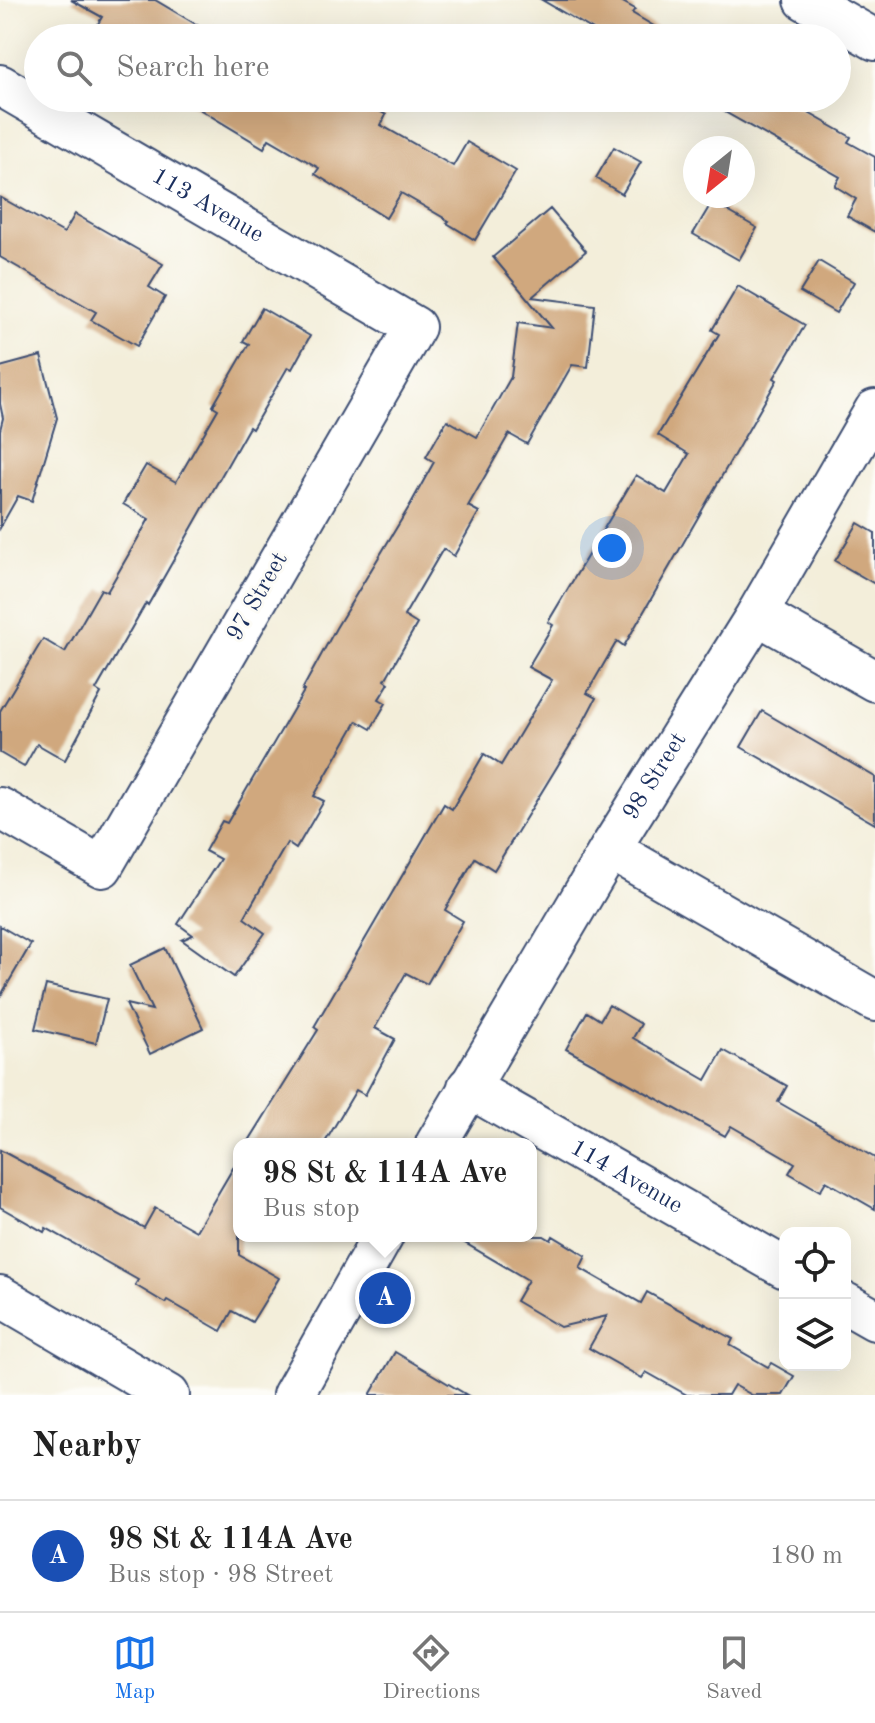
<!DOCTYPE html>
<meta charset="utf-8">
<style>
:root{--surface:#fff;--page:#f6f6f6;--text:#222;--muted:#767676;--line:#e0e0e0;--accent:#1a73e8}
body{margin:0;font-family:"Old Standard TT",serif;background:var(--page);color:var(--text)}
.controls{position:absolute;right:24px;bottom:24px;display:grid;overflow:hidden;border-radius:16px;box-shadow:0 8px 32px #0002}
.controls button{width:72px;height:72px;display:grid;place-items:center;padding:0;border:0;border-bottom:2px solid var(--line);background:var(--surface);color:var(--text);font:40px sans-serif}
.compass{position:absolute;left:683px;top:136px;width:72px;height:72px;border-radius:50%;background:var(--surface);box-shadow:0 8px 32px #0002;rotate:210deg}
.you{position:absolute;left:612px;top:548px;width:28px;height:28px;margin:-20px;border:6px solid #fff;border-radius:50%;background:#1a73e8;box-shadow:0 0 0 12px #1a73e833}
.badge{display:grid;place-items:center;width:52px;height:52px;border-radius:50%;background:var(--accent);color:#fff;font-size:26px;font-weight:700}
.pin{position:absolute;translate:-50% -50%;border:4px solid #fff;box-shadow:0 2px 8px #0006}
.popup{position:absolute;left:233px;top:1138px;width:304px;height:104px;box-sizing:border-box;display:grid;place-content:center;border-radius:16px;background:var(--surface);filter:drop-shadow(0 2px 6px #0005);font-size:26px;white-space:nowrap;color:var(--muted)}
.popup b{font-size:30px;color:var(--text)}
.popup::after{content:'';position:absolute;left:50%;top:100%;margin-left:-16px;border:16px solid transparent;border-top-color:var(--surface)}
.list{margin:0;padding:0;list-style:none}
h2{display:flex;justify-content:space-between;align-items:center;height:104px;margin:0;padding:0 32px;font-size:34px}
h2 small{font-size:26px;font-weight:400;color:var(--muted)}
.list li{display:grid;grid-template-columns:52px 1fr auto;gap:24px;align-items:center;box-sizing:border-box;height:112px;padding:0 32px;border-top:2px solid var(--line)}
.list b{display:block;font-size:30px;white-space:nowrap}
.list p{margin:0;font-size:26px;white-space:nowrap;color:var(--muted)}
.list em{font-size:26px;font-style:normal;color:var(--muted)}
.icon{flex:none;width:44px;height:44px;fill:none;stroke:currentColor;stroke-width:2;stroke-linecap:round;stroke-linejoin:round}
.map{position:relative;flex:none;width:875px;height:1395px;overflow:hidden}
.search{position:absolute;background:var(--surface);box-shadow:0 8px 32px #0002;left:24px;right:24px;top:24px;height:88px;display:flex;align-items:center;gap:20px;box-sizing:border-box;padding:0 28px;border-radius:44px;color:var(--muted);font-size:30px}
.sheet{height:216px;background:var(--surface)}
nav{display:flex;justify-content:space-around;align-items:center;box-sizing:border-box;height:112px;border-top:2px solid var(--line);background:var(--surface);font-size:22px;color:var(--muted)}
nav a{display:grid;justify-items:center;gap:4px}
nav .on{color:var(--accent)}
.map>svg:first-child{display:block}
.building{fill:#d0a87e}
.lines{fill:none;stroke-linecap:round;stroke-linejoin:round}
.minor-casing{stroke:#3b4c71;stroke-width:44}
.minor{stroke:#fff;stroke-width:40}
.labels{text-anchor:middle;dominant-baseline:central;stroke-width:6;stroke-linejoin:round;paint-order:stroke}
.street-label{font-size:24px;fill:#1b2f5e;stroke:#fdfcf7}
</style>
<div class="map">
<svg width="875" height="1395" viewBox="0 0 875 1395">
<rect width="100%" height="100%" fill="#fdfcf7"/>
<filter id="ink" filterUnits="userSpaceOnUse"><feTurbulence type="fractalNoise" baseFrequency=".0125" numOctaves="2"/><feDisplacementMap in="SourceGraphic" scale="16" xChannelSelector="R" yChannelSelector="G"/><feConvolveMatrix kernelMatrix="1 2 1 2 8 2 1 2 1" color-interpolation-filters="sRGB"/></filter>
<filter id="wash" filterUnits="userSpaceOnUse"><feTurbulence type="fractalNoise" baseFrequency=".006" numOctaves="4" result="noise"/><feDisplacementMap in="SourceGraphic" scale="32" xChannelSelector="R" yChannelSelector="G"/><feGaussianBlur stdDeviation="1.8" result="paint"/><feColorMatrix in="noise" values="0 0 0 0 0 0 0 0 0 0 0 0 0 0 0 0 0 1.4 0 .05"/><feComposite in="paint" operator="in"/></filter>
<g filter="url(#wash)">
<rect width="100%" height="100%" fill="#f3eeda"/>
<g id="blocks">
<g class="building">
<path d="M71 0H155L219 38H90L102 17Z"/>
<path d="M542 0H619L635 9 632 13 674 38H607Z"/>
<path d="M181 98H341L357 108 361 100 386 115 381 125 453 166 467 142 516 171 475 240 447 223 449 221 401 193 386 218 315 174 319 168 269 139 264 148Z"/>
<path d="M700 98H782L851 137 848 142 875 157V232L847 216 856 199 835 186 840 177Z"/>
<path d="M614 147 641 162 622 194 596 178Z"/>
<path d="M0 197 64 233 75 214 163 264 149 287 165 297 137 346 91 320 96 312 0 257Z"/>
<path d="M712 202 757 228 739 260 693 234Z"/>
<path d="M550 209 586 251 532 297 595 305 588 367 572 365 527 444 509 434 468 506 479 512 454 556 443 549 404 616 417 624 385 680 389 683 379 699 386 703 371 729 357 721 314 796 324 801 296 849 287 843 244 918 265 933 234 977 182 940 193 935 178 924 220 859 205 851 222 821 227 823 304 691 302 690 336 628 409 507 434 462 426 457 447 420 477 437 511 377 518 323 552 328 493 257Z"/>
<path d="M819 261 854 282 836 313 800 292Z"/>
<path d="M738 286 805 325 774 378 777 380 624 646 617 641 587 693 596 698 577 734 494 870 475 858 445 910 463 921 427 984 406 973 375 1028 395 1039 365 1095 356 1090 324 1144H247L318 1030 314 1027 444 804 452 809 484 754 501 765 552 680 528 667 553 625 548 622 636 475 666 493 689 454 658 435 719 334 712 330Z"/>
<path d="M262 308 310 336 292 369 288 367 252 429 249 427 148 605 146 603 96 690 101 693 65 760 37 744 24 767 0 753V711L43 639 65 652 101 589 107 592 149 519 123 504 146 465 176 482 218 409 213 406 249 344 243 341Z"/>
<path d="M41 356 57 418 32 501 18 496 0 528V430L3 418 0 404V367Z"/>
<path d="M858 523 875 533V584L835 561Z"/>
<path d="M762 711 875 777V824L741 747Z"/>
<path d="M0 926 31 944 0 997Z"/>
<path d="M165 948 203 1028 150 1054 126 1004 152 1010 130 965Z"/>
<path d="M46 985 107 999 96 1043 35 1029Z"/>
<path d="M609 1005 641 1024 633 1038 706 1080 723 1050 787 1086 778 1102 875 1158V1209L826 1181 820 1191 789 1173 795 1163 731 1126 725 1136 566 1049 587 1012 600 1020Z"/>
<path d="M0 1150 144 1228 155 1208 196 1231 239 1158V1255L279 1278 252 1322 232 1311 221 1331 167 1300 165 1303 135 1285 138 1280 46 1228 44 1232 0 1207Z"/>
<path d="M453 1236H544L551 1240 553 1236 586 1256 580 1268 641 1303 647 1292 733 1339 730 1345 768 1367 771 1363 794 1376 783 1395H752L734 1385 728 1395H687L646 1372 642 1378 589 1348 607 1316 560 1327 516 1301 528 1280Z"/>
<path d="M395 1352 467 1395H370Z"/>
</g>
</g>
</g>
<g filter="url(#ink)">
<use href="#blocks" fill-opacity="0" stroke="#3b4c71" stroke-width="2"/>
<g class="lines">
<defs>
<g id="minor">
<path d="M805 0 875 40"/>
<path id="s1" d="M0 85 415 327 102 867 0 808"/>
<path d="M757 614 875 681"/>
<path d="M610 849 875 1001"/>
<path id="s2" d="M468 1087 785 1268"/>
<path id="s3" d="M436 1144 610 849 757 614 875 410"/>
<path d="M0 1296 169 1395"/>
<path d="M845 1303 875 1320"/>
<path d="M293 1395 383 1236"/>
</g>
</defs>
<use href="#minor" class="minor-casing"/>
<use href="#minor" class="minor"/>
</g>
</g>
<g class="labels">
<g class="street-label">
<text stroke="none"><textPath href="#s1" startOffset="240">113 Avenue</textPath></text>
<text transform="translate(258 597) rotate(-60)">97 Street</text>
<text stroke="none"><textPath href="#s3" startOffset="428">98 Street</textPath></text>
<text stroke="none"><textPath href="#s2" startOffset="182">114 Avenue</textPath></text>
</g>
</g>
</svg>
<div class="controls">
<button><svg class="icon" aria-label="locate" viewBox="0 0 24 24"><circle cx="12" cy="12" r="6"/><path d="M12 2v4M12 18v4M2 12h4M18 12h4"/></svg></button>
<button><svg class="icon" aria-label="layers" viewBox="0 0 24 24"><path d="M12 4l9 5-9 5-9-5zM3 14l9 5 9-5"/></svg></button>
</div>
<svg class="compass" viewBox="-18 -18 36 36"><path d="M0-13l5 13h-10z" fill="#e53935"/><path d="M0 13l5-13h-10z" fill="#767676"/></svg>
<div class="you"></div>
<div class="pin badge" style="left:385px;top:1298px;background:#1a4fb4">A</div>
<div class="popup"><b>98 St &amp; 114A Ave</b>Bus stop</div>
<div class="search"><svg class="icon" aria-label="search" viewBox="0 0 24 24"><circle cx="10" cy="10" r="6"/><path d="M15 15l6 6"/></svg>Search here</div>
</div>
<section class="sheet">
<h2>Nearby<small></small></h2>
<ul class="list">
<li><span class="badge" style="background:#1a4fb4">A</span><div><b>98 St &amp; 114A Ave</b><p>Bus stop · 98 Street</p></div><em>180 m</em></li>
</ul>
</section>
<nav>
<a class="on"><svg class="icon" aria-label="map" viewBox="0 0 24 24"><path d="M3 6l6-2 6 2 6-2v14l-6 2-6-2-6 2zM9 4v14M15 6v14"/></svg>Map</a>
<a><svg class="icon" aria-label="directions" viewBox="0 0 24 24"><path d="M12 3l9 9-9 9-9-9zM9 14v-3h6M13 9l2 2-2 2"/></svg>Directions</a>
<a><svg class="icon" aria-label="saved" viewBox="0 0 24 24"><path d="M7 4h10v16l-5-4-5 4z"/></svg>Saved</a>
</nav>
